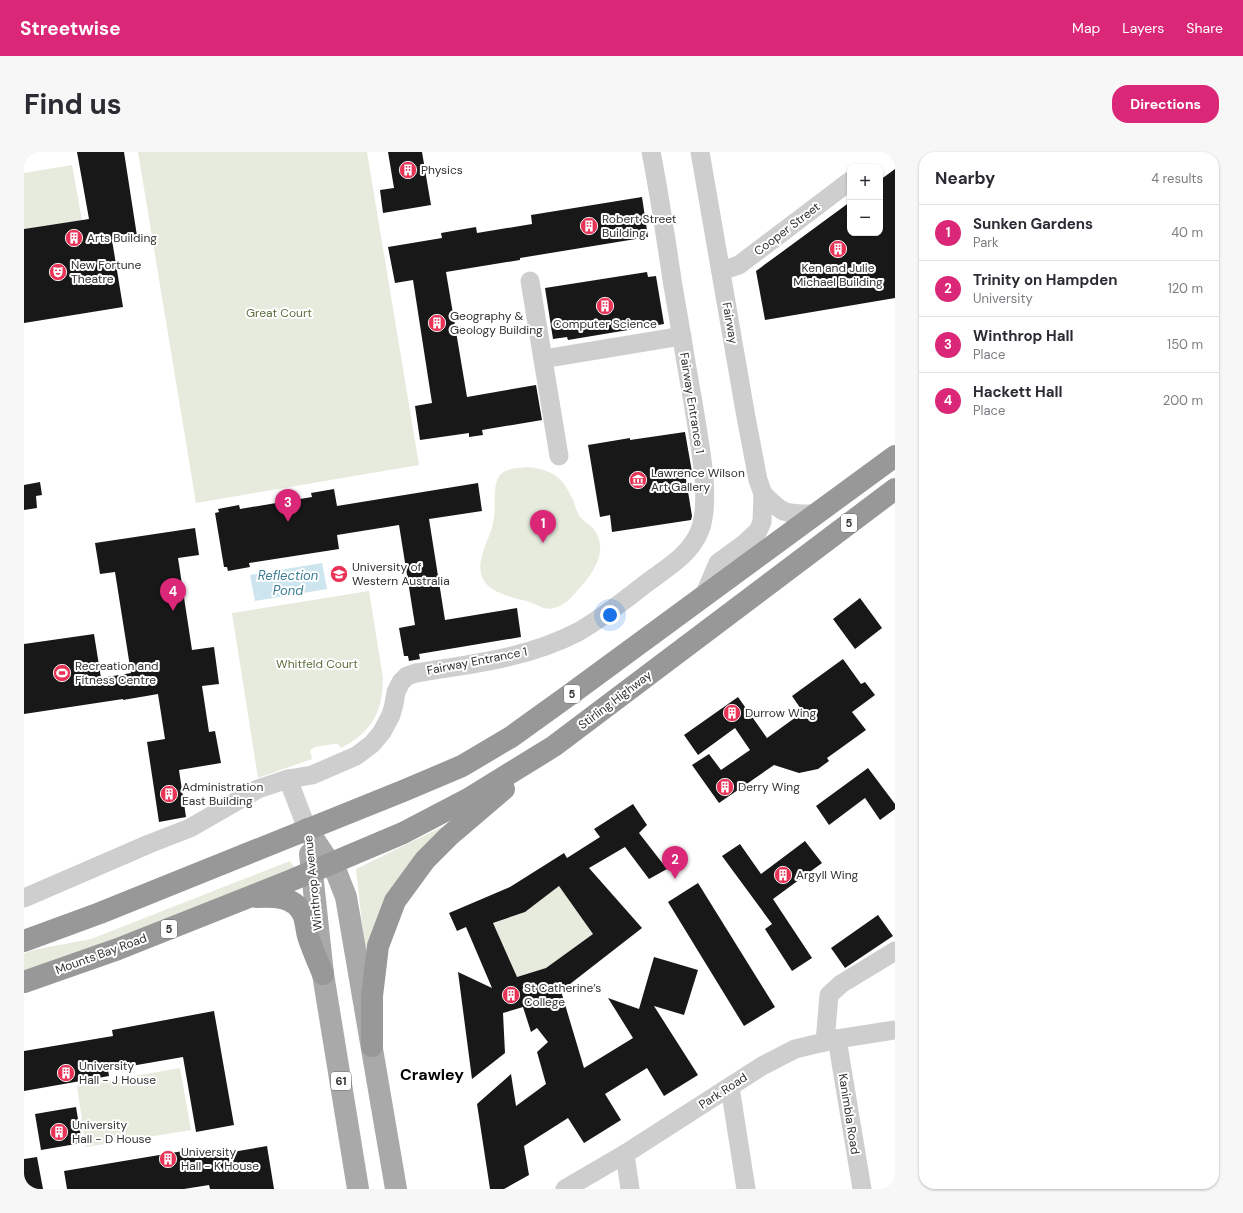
<!DOCTYPE html>
<meta charset="utf-8">
<style>
:root{--surface:#fff;--page:#f7f7f7;--text:#2b2b33;--muted:#7c7c81;--line:#e1e1e2;--accent:#db2777}
body{margin:0;font-family:"DM Sans",sans-serif;background:var(--page);color:var(--text)}
.controls{position:absolute;right:12px;top:12px;display:grid;overflow:hidden;border-radius:8px;box-shadow:0 1px 3px #0004}
.controls button{width:36px;height:36px;display:grid;place-items:center;padding:0;border:0;border-bottom:1px solid var(--line);background:var(--surface);color:var(--text);font:20px sans-serif}
.you{position:absolute;left:586px;top:463px;width:14px;height:14px;margin:-10px;border:3px solid #fff;border-radius:50%;background:#1a73e8;box-shadow:0 0 0 6px #1a73e833}
.badge{display:grid;place-items:center;width:26px;height:26px;border-radius:50%;background:var(--accent);color:#fff;font-size:13px;font-weight:700}
.pin{position:absolute;translate:-50% -33px;filter:drop-shadow(0 1px 2px #0008)}
.pin::after{content:'';position:absolute;top:21px;width:14px;height:12px;background:inherit;clip-path:polygon(0 0,100% 0,50% 100%)}
.list{margin:0;padding:0;list-style:none}
h2{display:flex;justify-content:space-between;align-items:center;height:52px;margin:0;padding:0 16px;font-size:17px}
h2 small{font-size:13px;font-weight:400;color:var(--muted)}
.list li{display:grid;grid-template-columns:26px 1fr auto;gap:12px;align-items:center;box-sizing:border-box;height:56px;padding:0 16px;border-top:1px solid var(--line)}
.list b{display:block;font-size:15px;white-space:nowrap}
.list p{margin:0;font-size:13px;white-space:nowrap;color:var(--muted)}
.list em{font-size:13px;font-style:normal;color:var(--muted)}
.map{position:relative;flex:none;width:871px;height:1037px;overflow:hidden;border-radius:16px}
header{display:flex;align-items:center;gap:24px;box-sizing:border-box;height:56px;padding:0 20px;background:var(--accent);color:#fff}
header strong{font-size:19px}
nav{display:flex;gap:22px;margin-inline-start:auto;font-size:14px}
.intro{display:flex;align-items:center;justify-content:space-between;box-sizing:border-box;height:96px;padding:0 24px}
h1{margin:0;font-size:28px}
.button{padding:10px 18px;border-radius:16px;background:var(--accent);color:#fff;font-size:14px;font-weight:700}
main{display:flex;gap:24px;padding:0 24px}
aside{flex:1;background:var(--surface);border-radius:16px;box-shadow:0 1px 3px #0004}
.map>svg:first-child{display:block}
.green{fill:#e6ebdd}
.water{fill:#cce5ee}
.building{fill:#181818;fill-rule:evenodd}
.lines{fill:none;stroke-linecap:round;stroke-linejoin:round}
.minor{stroke:#cecece;stroke-width:19}
.major{stroke:#a9a9a9;stroke-width:22}
.highway{stroke:#989898;stroke-width:22}
.labels{text-anchor:middle;dominant-baseline:central;stroke-width:4;stroke-linejoin:round;paint-order:stroke}
.shield{fill:#fff;stroke:#6f6f6f;stroke-width:1}
.shield-label{font-size:11px;font-weight:bold;fill:#313131}
.poi-label{font-size:12px;fill:#313131;stroke:#fff;text-anchor:start}
.street-label{font-size:12px;fill:#313131;stroke:#fff}
.park-label{font-size:12px;fill:#5a6f3d;stroke:#fff}
.water-label{font-size:13px;font-style:italic;fill:#3d7e96;stroke:#fff}
.district-label{font-size:16px;font-weight:bold;fill:#000;stroke:#fff}
</style>
<header>
<strong>Streetwise</strong>
<nav><a>Map</a><a>Layers</a><a>Share</a></nav>
</header>
<div class="intro"><h1>Find us</h1><a class="button">Directions</a></div>
<main>
<div class="map">
<svg width="871" height="1037" viewBox="0 0 871 1037">
<rect width="100%" height="100%" fill="#fff"/>
<g class="green">
<path d="M114 0H343L395 313 172 351Z"/>
<path d="M48 13 58 68 0 77V21Z"/>
<path d="M503 315C529 318 538 324 549 348 551 353 553 360 556 365 560 370 568 373 571 379 585 400 568 423 554 438 547 446 541 453 530 456 520 459 511 451 502 449 486 444 462 441 457 422 453 403 468 384 470 366 472 354 468 330 477 322 484 316 494 316 503 315Z"/>
<path d="M345 439 359 526C359 560 347 581 317 596L314 592H310L291 595 286 598 288 607 234 626 208 461Z"/>
<path d="M416 676 421 679 392 707 344 827 332 717Z"/>
<path d="M266 709 270 715 211 741 0 821V801L14 797 67 787Z"/>
<path d="M539 731 576 777 522 816 487 827 463 774 501 760Z"/>
<path d="M156 916 167 978 62 995 53 934Z"/>
</g>
<path class="water" d="M298 411 303 437 231 449 226 423Z"/>
<g class="building">
<path d="M53 0H100L113 84 88 88 99 155 0 171V77L65 67Z"/>
<path d="M364 0H398L407 53 359 61 356 38 370 36Z"/>
<path d="M871 17V146L741 168 732 119 826 50V81H856V28Z"/>
<path d="M618 45 624 85 496 106V108L422 120 443 245 512 233 518 268 458 278 459 283 445 285V281L396 288 391 254 408 251 389 128 371 131 364 95 418 86 417 81 452 75 453 81 508 72 507 63Z"/>
<path d="M623 120 624 125 632 124 640 172 544 188 543 185 529 187 521 136Z"/>
<path d="M661 280 668 320 661 321 668 364 667 368 588 380 586 363 576 365 564 293 606 286V288Z"/>
<path d="M16 330 18 343 12 344 13 356 0 358V333Z"/>
<path d="M454 331 458 359 405 367 421 468 493 456 497 485 395 502 396 507 385 509 384 504H380L375 476 391 473 375 373 313 383 315 397 225 411 226 415 204 419 203 415H200L191 361 195 360 194 357 215 353 216 357 288 345 287 341 310 337 313 354Z"/>
<path d="M171 376 175 403 154 406 168 498 190 495 195 532 178 534 185 580 191 579 197 611 155 618 162 665 135 670 123 590 141 587 134 542 99 548V547L0 562V492L70 482 77 526 107 521 91 420 76 422 71 391Z"/>
<path d="M836 446 858 476 831 497 809 467Z"/>
<path d="M819 507 837 532 841 530 851 543 828 560 842 578 803 606 805 609 794 617 775 621 750 613 695 651 668 613 685 602 697 618 726 598 711 576 674 603 660 583 714 545 743 586 779 560 768 544Z"/>
<path d="M844 616 871 652V657L856 668 841 646 805 673 792 654Z"/>
<path d="M609 652 623 673 615 681 643 717 625 727 601 695 565 716 618 776 537 839 560 916 609 886 584 846 615 857 630 805 674 818 660 863 630 854 674 923 640 944 623 916 581 942 597 968 560 991 544 966 500 994 505 1023 480 1037H466L453 952 487 922 492 954 522 932 513 900 524 890 513 876 507 880 499 855 479 861 481 901 448 927 434 820 468 836 442 775 433 779 425 761 486 735 540 701 543 706 576 685 570 677ZM535 734 569 782 522 816 493 825 469 771 501 760Z"/>
<path d="M781 689 798 711 749 747 788 806 768 819 741 777 748 772 698 704 716 692 737 722Z"/>
<path d="M674 731 751 855 720 874 644 750Z"/>
<path d="M854 763 869 784 821 816 807 796Z"/>
<path d="M190 859 210 973 172 980 159 905 84 918 85 924 0 939V899L89 884 88 878Z"/>
<path d="M52 955 58 991 17 998 11 962Z"/>
<path d="M243 994 250 1037H186L185 1033 160 1037H43L40 1019 177 996 179 1005Z"/>
<path d="M13 1005 19 1037H0V1007Z"/>
</g>
<g class="lines">
<g class="minor">
<path d="M676 0 722 265 734 328 739 342 738 370 734 379 720 392 694 411 680 444"/>
<path d="M697 119 715 113 826 29"/>
<path d="M506 129 535 304"/>
<path d="M519 207 658 184"/>
<path d="M739 342C760 363 761 362 790 362"/>
<path d="M264 627 283 677"/>
<path d="M0 746 125 692 166 676 234 637 264 627 288 623 332 604 348 592 358 580 367 563 370 552 372 540 377 530 383 524 392 521C448 512 504 506 554 480 579 466 602 447 624 430 644 415 667 402 676 378 688 346 674 284 669 250 662 212 656 173 649 134 642 89 636 44 627 0"/>
<path d="M813 887 838 1037"/>
<path d="M801 890 805 843 817 832 871 799"/>
<path d="M706 935 722 1037"/>
<path d="M601 1002 606 1037"/>
<path d="M541 1037 601 1002 738 914 771 897 813 887 871 878"/>
</g>
<g class="major">
<path d="M283 677 313 722 322 745 372 1037"/>
<path d="M286 702 299 822 334 1037"/>
</g>
<g class="highway">
<path d="M232 745C250 744 270 744 279 762 282 769 282 777 284 784 288 797 294 810 299 822"/>
<path d="M0 789 76 761 379 639 438 614 487 585 544 544 871 304"/>
<path d="M0 830 94 797 268 728 379 681 444 647 530 594 871 337"/>
<path d="M348 894V844L354 794 371 749 401 708 425 684 480 637"/>
</g>
</g>
<defs>
<symbol id="building-disc" viewBox="-11 -11 22 22"><circle r="9.5" fill="#e83357" stroke="#fff"/><path d="M-4-6H4V6H1V3H-1V6H-4ZM-2.5-4.3h1.7v1.8h-1.7ZM.8-4.3h1.7v1.8H.8ZM-2.5-1h1.7V.8h-1.7ZM.8-1h1.7V.8H.8Z" fill="#fff"/></symbol>
<symbol id="theatre-disc" viewBox="-11 -11 22 22"><circle r="9.5" fill="#e83357" stroke="#fff"/><path d="M-5-5.5Q0-4 5-5.5V0Q5 5 0 6Q-5 5-5 0ZM-3.3-2.5H-1v1.5H-3.3ZM1-2.5H3.3v1.5H1ZM-2.8 1Q0 5.5 2.8 1Z" fill="#fff"/></symbol>
<symbol id="museum-disc" viewBox="-11 -11 22 22"><circle r="9.5" fill="#e83357" stroke="#fff"/><path d="M0-6L6-3V-2H-6V-3ZM-5-1h2V3h-2ZM-1-1h2V3h-2ZM3-1h2V3H3ZM-6 4H6V6H-6Z" fill="#fff"/></symbol>
<symbol id="university-disc" viewBox="-11 -11 22 22"><circle r="9.5" fill="#e83357" stroke="#fff"/><path d="M0-5L7-2L0 1L-7-2ZM-4 1L0 2.5L4 1V4Q0 6-4 4Z" fill="#fff"/></symbol>
<symbol id="stadium-disc" viewBox="-11 -11 22 22"><circle r="9.5" fill="#e83357" stroke="#fff"/><path d="M0-5a6.5 5 0 1 0 0 10a6.5 5 0 1 0 0-10ZM-3.5-1.8h7v3.6h-7Z" fill="#fff"/></symbol>
</defs>
<g fill-rule="evenodd">
<use href="#building-disc" x="374" y="8" width="20" height="20"/>
<use href="#building-disc" x="555" y="64" width="20" height="20"/>
<use href="#building-disc" x="40" y="76" width="20" height="20"/>
<use href="#building-disc" x="804" y="87" width="20" height="20"/>
<use href="#theatre-disc" x="24" y="110" width="20" height="20"/>
<use href="#building-disc" x="571" y="144" width="20" height="20"/>
<use href="#building-disc" x="403" y="161" width="20" height="20"/>
<use href="#museum-disc" x="604" y="318" width="20" height="20"/>
<use href="#university-disc" x="305" y="412" width="20" height="20"/>
<use href="#stadium-disc" x="28" y="511" width="20" height="20"/>
<use href="#building-disc" x="698" y="551" width="20" height="20"/>
<use href="#building-disc" x="691" y="625" width="20" height="20"/>
<use href="#building-disc" x="135" y="632" width="20" height="20"/>
<use href="#building-disc" x="749" y="713" width="20" height="20"/>
<use href="#building-disc" x="477" y="833" width="20" height="20"/>
<use href="#building-disc" x="32" y="911" width="20" height="20"/>
<use href="#building-disc" x="25" y="970" width="20" height="20"/>
<use href="#building-disc" x="134" y="997" width="20" height="20"/>
</g>
<g class="labels">
<g class="shield">
<rect x="817" y="362" width="16" height="18" rx="3"/>
<rect x="540" y="533" width="16" height="18" rx="3"/>
<rect x="137" y="768" width="16" height="18" rx="3"/>
<rect x="307" y="920" width="20" height="18" rx="3"/>
</g>
<g class="shield-label">
<text x="825" y="371">5</text>
<text x="548" y="542">5</text>
<text x="145" y="777">5</text>
<text x="317" y="929">61</text>
</g>
<g class="poi-label">
<text x="397" y="18">Physics</text>
<text x="578" y="67">Robert Street<tspan x="578" dy="14">Building</tspan></text>
<text x="63" y="86">Arts Building</text>
<text x="47" y="113">New Fortune<tspan x="47" dy="14">Theatre</tspan></text>
<text x="814" y="116" text-anchor="middle">Ken and Julie<tspan x="814" dy="14">Michael Building</tspan></text>
<text x="426" y="164">Geography &amp;<tspan x="426" dy="14">Geology Building</tspan></text>
<text x="581" y="172" text-anchor="middle">Computer Science</text>
<text x="627" y="321">Lawrence Wilson<tspan x="627" dy="14">Art Gallery</tspan></text>
<text x="328" y="415">University of<tspan x="328" dy="14">Western Australia</tspan></text>
<text x="51" y="514">Recreation and<tspan x="51" dy="14">Fitness Centre</tspan></text>
<text x="721" y="561">Durrow Wing</text>
<text x="158" y="635">Administration<tspan x="158" dy="14">East Building</tspan></text>
<text x="714" y="635">Derry Wing</text>
<text x="772" y="723">Argyll Wing</text>
<text x="500" y="836">St Catherine’s<tspan x="500" dy="14">College</tspan></text>
<text x="55" y="914">University<tspan x="55" dy="14">Hall - J House</tspan></text>
<text x="48" y="973">University<tspan x="48" dy="14">Hall - D House</tspan></text>
<text x="157" y="1000">University<tspan x="157" dy="14">Hall - K House</tspan></text>
</g>
<g class="street-label">
<text transform="translate(763 77) rotate(-37)">Cooper Street</text>
<text transform="translate(706 171) rotate(80)">Fairway</text>
<text transform="translate(668 251) rotate(81)">Fairway Entrance 1</text>
<text transform="translate(453 509) rotate(-11)">Fairway Entrance 1</text>
<text transform="translate(591 548) rotate(-37)">Stirling Highway</text>
<text transform="translate(289 731) rotate(-96)">Winthrop Avenue</text>
<text transform="translate(77 802) rotate(-20)">Mounts Bay Road</text>
<text transform="translate(699 939) rotate(-33)">Park Road</text>
<text transform="translate(825 962) rotate(81)">Kanimbla Road</text>
</g>
<g class="park-label">
<text x="255" y="161">Great Court</text>
<text x="293" y="512">Whitfeld Court</text>
</g>
<g class="water-label">
<text x="264" y="423">Reflection<tspan x="264" dy="15">Pond</tspan></text>
</g>
<g class="district-label">
<text x="408" y="922">Crawley</text>
</g>
</g>
</svg>
<div class="controls">
<button>+</button>
<button>−</button>
</div>
<div class="you"></div>
<div class="pin badge" style="left:519px;top:391px">1</div>
<div class="pin badge" style="left:651px;top:727px">2</div>
<div class="pin badge" style="left:264px;top:370px">3</div>
<div class="pin badge" style="left:149px;top:459px">4</div>
</div>
<aside>
<h2>Nearby<small>4 results</small></h2>
<ul class="list">
<li><span class="badge">1</span><div><b>Sunken Gardens</b><p>Park</p></div><em>40 m</em></li>
<li><span class="badge">2</span><div><b>Trinity on Hampden</b><p>University</p></div><em>120 m</em></li>
<li><span class="badge">3</span><div><b>Winthrop Hall</b><p>Place</p></div><em>150 m</em></li>
<li><span class="badge">4</span><div><b>Hackett Hall</b><p>Place</p></div><em>200 m</em></li>
</ul>
</aside>
</main>
